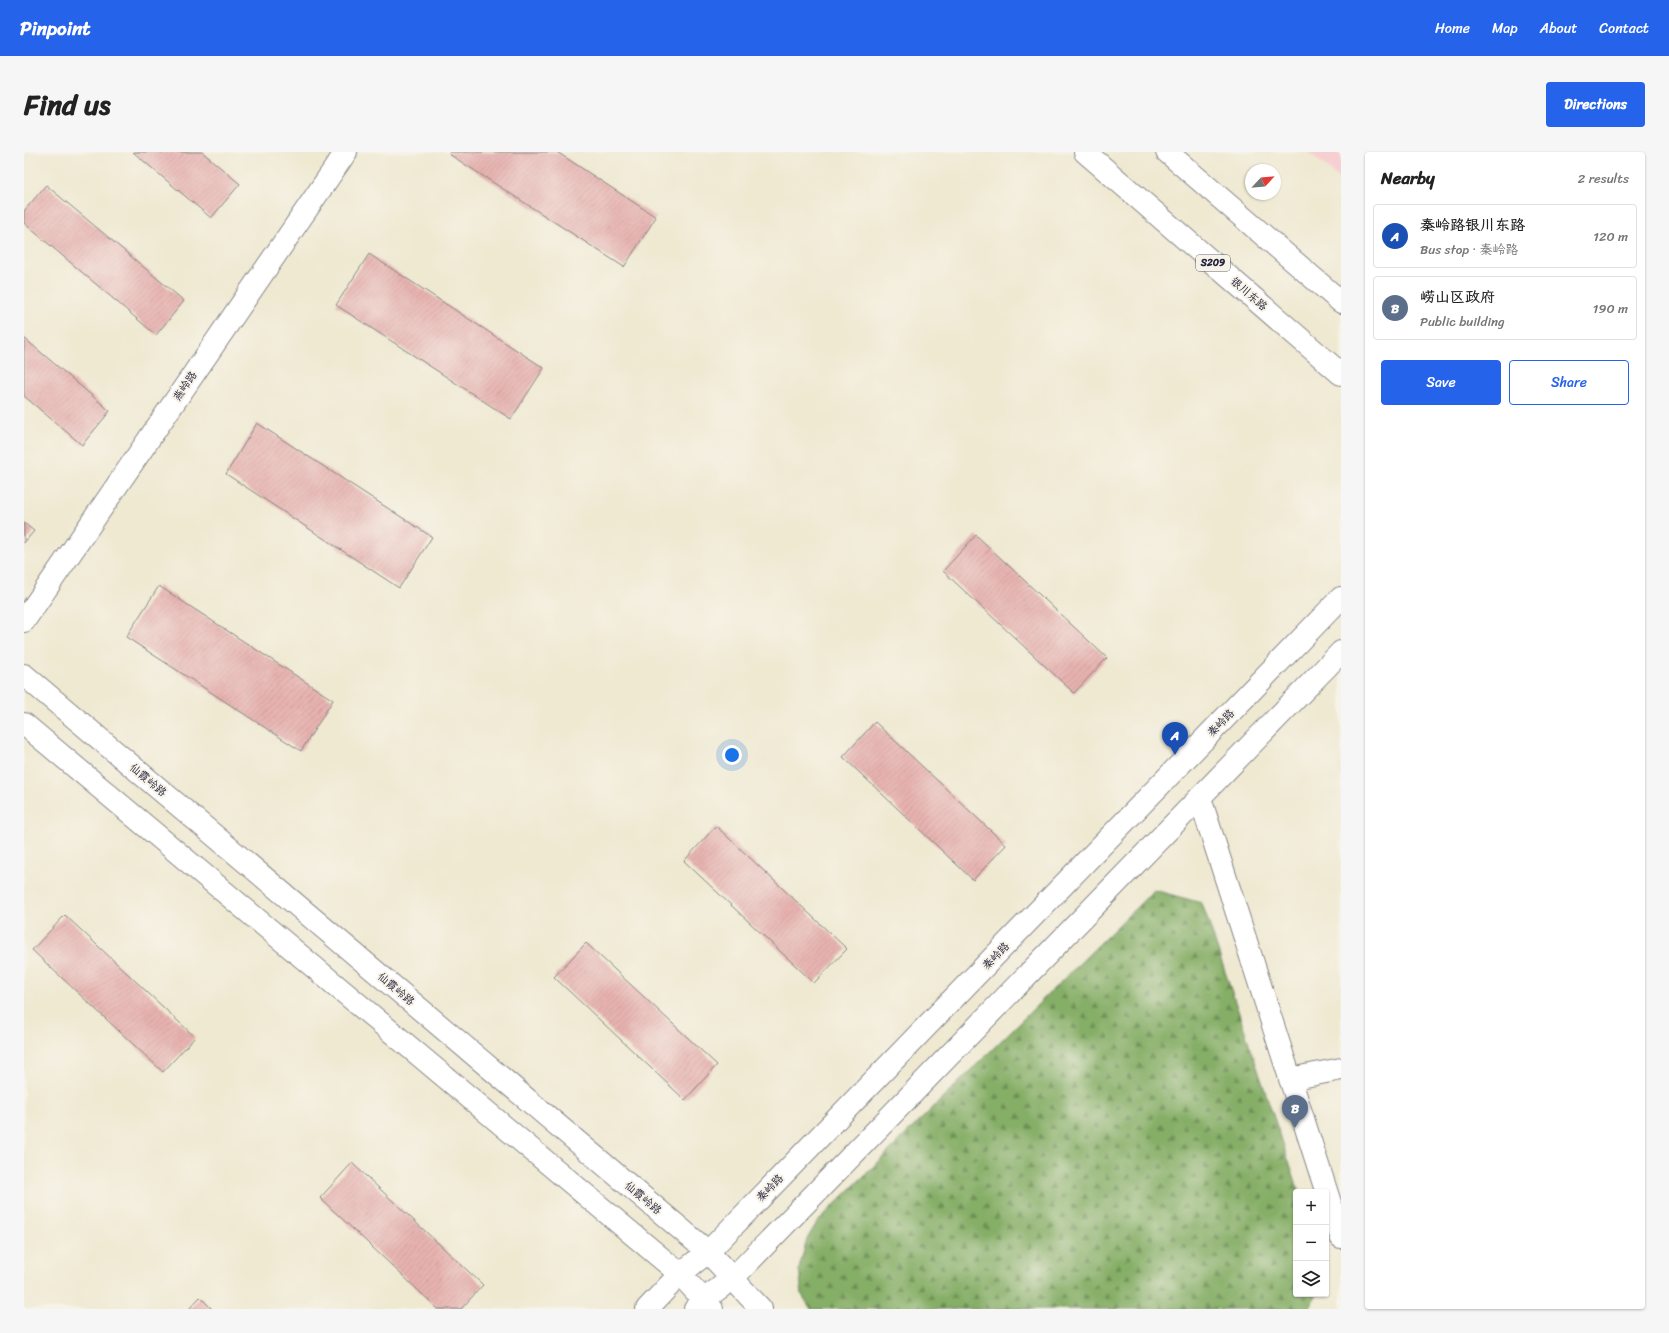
<!DOCTYPE html>
<meta charset="utf-8">
<style>
:root{--surface:#fff;--page:#f6f6f6;--text:#222;--muted:#767676;--line:#e0e0e0;--accent:#2563eb}
body{margin:0;font-family:Sriracha,"LXGW WenKai TC",sans-serif;background:var(--page);color:var(--text)}
.controls{position:absolute;right:12px;bottom:12px;display:grid;overflow:hidden;border-radius:4px;box-shadow:0 1px 3px #0004}
.controls button{width:36px;height:36px;display:grid;place-items:center;padding:0;border:0;border-bottom:1px solid var(--line);background:var(--surface);color:var(--text);font:20px sans-serif}
.compass{position:absolute;left:1221px;top:12px;width:36px;height:36px;border-radius:50%;background:var(--surface);box-shadow:0 1px 3px #0004;rotate:64deg}
.you{position:absolute;left:708px;top:603px;width:14px;height:14px;margin:-10px;border:3px solid #fff;border-radius:50%;background:#1a73e8;box-shadow:0 0 0 6px #1a73e833}
.badge{display:grid;place-items:center;width:26px;height:26px;border-radius:50%;background:var(--accent);color:#fff;font-size:13px;font-weight:700}
.pin{position:absolute;translate:-50% -33px;filter:drop-shadow(0 1px 2px #0008)}
.pin::after{content:'';position:absolute;top:21px;width:14px;height:12px;background:inherit;clip-path:polygon(0 0,100% 0,50% 100%)}
.list{margin:0;padding:0;list-style:none}
h2{display:flex;justify-content:space-between;align-items:center;height:52px;margin:0;padding:0 16px;font-size:17px}
h2 small{font-size:13px;font-weight:400;color:var(--muted)}
.list li{display:grid;grid-template-columns:26px 1fr auto;gap:12px;align-items:center;box-sizing:border-box;height:64px;margin:0 8px 8px;padding:0 8px;border:1px solid var(--line);border-radius:4px}
.list b{display:block;font-size:15px;white-space:nowrap}
.list p{margin:0;font-size:13px;white-space:nowrap;color:var(--muted)}
.list em{font-size:13px;font-style:normal;color:var(--muted)}
.actions{display:flex;gap:8px;padding:12px 16px}
.actions a{flex:1;padding:9px 0;border:1px solid var(--accent);border-radius:4px;text-align:center;font-size:14px;color:var(--accent)}
.actions .main{background:var(--accent);color:#fff}
.icon{flex:none;width:22px;height:22px;fill:none;stroke:currentColor;stroke-width:2;stroke-linecap:round;stroke-linejoin:round}
.map{position:relative;flex:none;width:1317px;height:1157px;overflow:hidden;border-radius:4px}
header{display:flex;align-items:center;gap:24px;box-sizing:border-box;height:56px;padding:0 20px;background:var(--accent);color:#fff}
header strong{font-size:19px}
nav{display:flex;gap:22px;margin-inline-start:auto;font-size:14px}
.intro{display:flex;align-items:center;justify-content:space-between;box-sizing:border-box;height:96px;padding:0 24px}
h1{margin:0;font-size:28px}
.button{padding:10px 18px;border-radius:4px;background:var(--accent);color:#fff;font-size:14px;font-weight:700}
main{display:flex;gap:24px;padding:0 24px}
aside{flex:1;background:var(--surface);border-radius:4px;box-shadow:0 1px 3px #0004}
.map>svg:first-child{display:block}
.built{fill:#f7cfd2}
.forest{fill:url(#forest-firs);stroke:#546850}
.building{fill:url(#building-hatch)}
.lines{fill:none;stroke-linecap:round;stroke-linejoin:round}
.minor-casing{stroke:#888686;stroke-width:24}
.major-casing{stroke:#888686;stroke-width:24}
.minor{stroke:#fff;stroke-width:22}
.major{stroke:#fff;stroke-width:22}
.labels{text-anchor:middle;dominant-baseline:central;stroke-width:4;stroke-linejoin:round;paint-order:stroke}
.shield{fill:#f7f3e8;stroke:#62616f;stroke-width:1}
.shield-label{font-size:10px;font-weight:bold;fill:#22223b}
.street-label{font-size:11px;fill:#22223b;stroke:#f7f3e8}
</style>
<header>
<strong>Pinpoint</strong>
<nav><a>Home</a><a>Map</a><a>About</a><a>Contact</a></nav>
</header>
<div class="intro"><h1>Find us</h1><a class="button">Directions</a></div>
<main>
<div class="map">
<svg width="1317" height="1157" viewBox="0 0 1317 1157">
<defs>
<pattern id="forest-firs" width="22" height="20" patternUnits="userSpaceOnUse"><rect width="22" height="20" fill="#85ae66"/><path d="M5 1l3.5 6h-7zM16 11l3.5 6h-7z" fill="#6c8d55"/></pattern>
<pattern id="building-hatch" width="6" height="6" patternUnits="userSpaceOnUse"><rect width="6" height="6" fill="#e7b2b0"/><path d="M-1 1l2-2M0 6l6-6M5 7l2-2" fill="none" stroke="#c69998"/></pattern>
</defs>
<rect width="100%" height="100%" fill="#f7f3e8"/>
<filter id="ink" filterUnits="userSpaceOnUse"><feTurbulence type="fractalNoise" baseFrequency=".025" numOctaves="2"/><feDisplacementMap in="SourceGraphic" scale="8" xChannelSelector="R" yChannelSelector="G"/><feConvolveMatrix kernelMatrix="1 2 1 2 8 2 1 2 1" color-interpolation-filters="sRGB"/></filter>
<filter id="wash" filterUnits="userSpaceOnUse"><feTurbulence type="fractalNoise" baseFrequency=".012" numOctaves="4" result="noise"/><feDisplacementMap in="SourceGraphic" scale="16" xChannelSelector="R" yChannelSelector="G"/><feGaussianBlur stdDeviation="0.9" result="paint"/><feColorMatrix in="noise" values="0 0 0 0 0 0 0 0 0 0 0 0 0 0 0 0 0 1.4 0 .05"/><feComposite in="paint" operator="in"/></filter>
<g filter="url(#wash)">
<rect width="100%" height="100%" fill="#efe9d2"/>
<path class="built" d="M1285 0H1317V28Z"/>
<path class="forest" d="M1130 738 1178 751 1275 1040H1272V1142H1293L1284 1157H787L778 1143 775 1117 783 1087 794 1069Z"/>
<g id="blocks">
<g class="building">
<path d="M109 0H178L216 32 187 66Z"/>
<path d="M426 0H533L632 65 600 115 425 2Z"/>
<path d="M22 33 160 149 132 183 0 71V59Z"/>
<path d="M345 102 520 216 487 267 312 153Z"/>
<path d="M0 186 86 259 58 293 0 244Z"/>
<path d="M233 271 408 385 375 436 202 322Z"/>
<path d="M0 371 10 379 0 391Z"/>
<path d="M952 383 1083 506 1050 541 919 419Z"/>
<path d="M135 434 309 548 277 599 102 485Z"/>
<path d="M851 570 982 693 949 728 819 605Z"/>
<path d="M692 674 823 797 790 831 660 709Z"/>
<path d="M41 763 171 885 139 920 8 798Z"/>
<path d="M562 791 693 913 661 948 530 825Z"/>
<path d="M328 1011 459 1133 437 1157H414L296 1046Z"/>
<path d="M176 1145 188 1157H165Z"/>
</g>
</g>
</g>
<g filter="url(#ink)">
<use href="#blocks" fill-opacity="0" stroke="#888686" stroke-width="1"/>
<g class="lines">
<defs>
<g id="minor">
<path d="M0 469 322 0"/>
<path d="M1176 646 1317 1085"/>
<path d="M1266 927 1317 917"/>
</g>
<g id="major">
<path d="M1061 0 1317 222"/>
<path d="M1143 0 1317 150"/>
<path d="M0 523 684 1100 737 1157"/>
<path d="M0 572 656 1122 688 1157"/>
<path d="M623 1157 656 1122 684 1100 1317 446"/>
<path d="M671 1157 679 1148 708 1127 1317 500"/>
</g>
</defs>
<use href="#minor" class="minor-casing"/>
<use href="#major" class="major-casing"/>
<use href="#minor" class="minor"/>
<use href="#major" class="major"/>
</g>
</g>
<g class="labels">
<rect class="shield" x="1172" y="103" width="34" height="16" rx="3"/>
<g class="shield-label">
<text x="1189" y="111">S209</text>
</g>
<g class="street-label">
<text transform="translate(1225 142) rotate(41)">银川东路</text>
<text transform="translate(161 234) rotate(-56)">燕岭路</text>
<text transform="translate(1197 571) rotate(-46)">秦岭路</text>
<text transform="translate(124 628) rotate(40)">仙霞岭路</text>
<text transform="translate(972 804) rotate(-46)">秦岭路</text>
<text transform="translate(372 837) rotate(40)">仙霞岭路</text>
<text transform="translate(746 1036) rotate(-46)">秦岭路</text>
<text transform="translate(619 1046) rotate(40)">仙霞岭路</text>
</g>
</g>
</svg>
<div class="controls">
<button>+</button>
<button>−</button>
<button><svg class="icon" aria-label="layers" viewBox="0 0 24 24"><path d="M12 4l9 5-9 5-9-5zM3 14l9 5 9-5"/></svg></button>
</div>
<svg class="compass" viewBox="-18 -18 36 36"><path d="M0-13l5 13h-10z" fill="#e53935"/><path d="M0 13l5-13h-10z" fill="#767676"/></svg>
<div class="you"></div>
<div class="pin badge" style="left:1151px;top:603px;background:#1a4fb4">A</div>
<div class="pin badge" style="left:1271px;top:976px;background:#5c6f8a">B</div>
</div>
<aside>
<h2>Nearby<small>2 results</small></h2>
<ul class="list">
<li><span class="badge" style="background:#1a4fb4">A</span><div><b>秦岭路银川东路</b><p>Bus stop · 秦岭路</p></div><em>120 m</em></li>
<li><span class="badge" style="background:#5c6f8a">B</span><div><b>崂山区政府</b><p>Public building</p></div><em>190 m</em></li>
</ul>
<div class="actions"><a class="main">Save</a><a>Share</a></div>
</aside>
</main>
